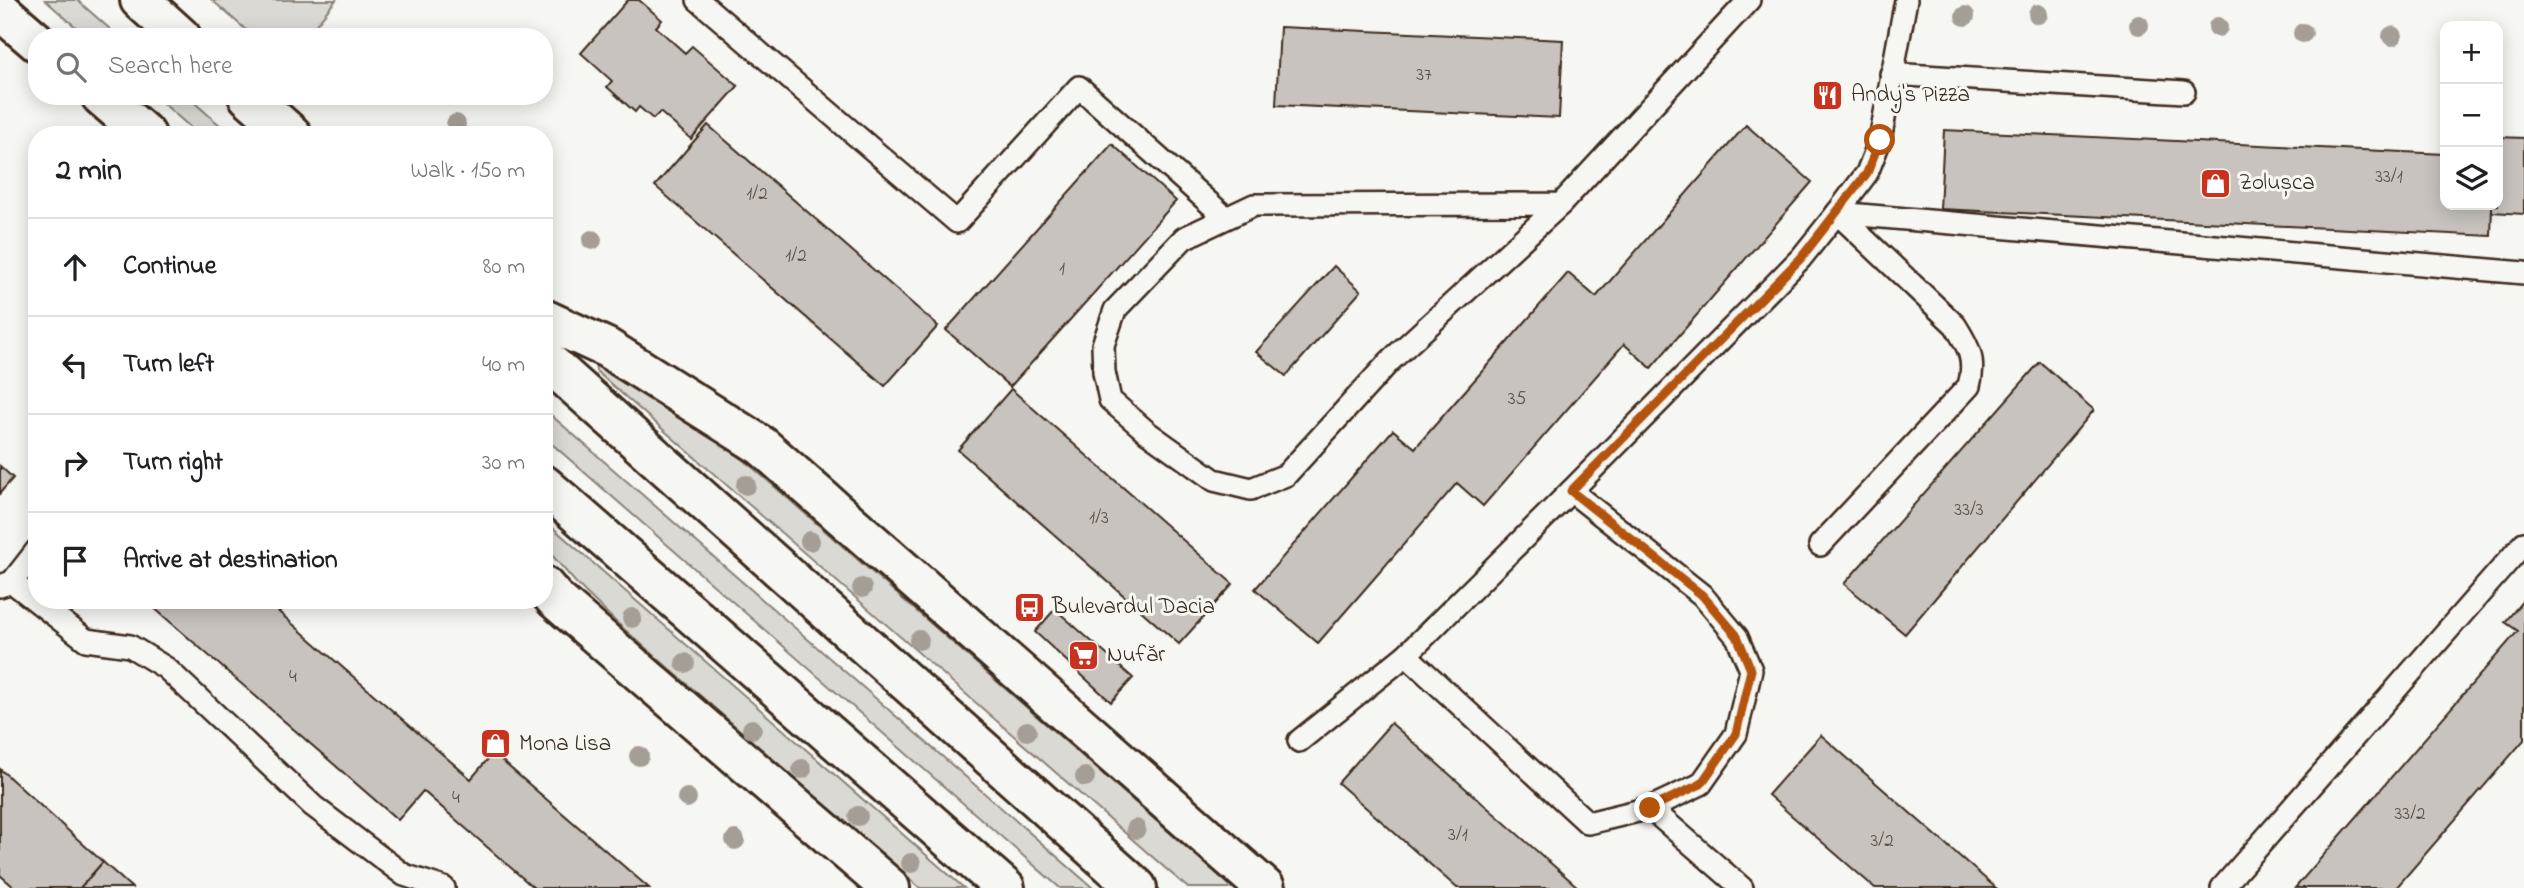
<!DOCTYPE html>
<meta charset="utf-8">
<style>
:root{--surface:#fff;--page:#f2f2f2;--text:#202124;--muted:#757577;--line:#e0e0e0}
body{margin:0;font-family:"Indie Flower",sans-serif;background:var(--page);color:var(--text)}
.controls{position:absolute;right:21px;top:21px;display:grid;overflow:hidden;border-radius:14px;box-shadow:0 4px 18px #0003}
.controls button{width:63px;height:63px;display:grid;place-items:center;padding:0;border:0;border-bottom:2px solid var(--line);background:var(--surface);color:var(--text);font:35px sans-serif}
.stop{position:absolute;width:21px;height:21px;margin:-16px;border:5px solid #b45309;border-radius:50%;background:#fff}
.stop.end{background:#b45309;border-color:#fff;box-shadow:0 2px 7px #0008}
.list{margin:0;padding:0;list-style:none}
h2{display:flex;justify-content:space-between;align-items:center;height:91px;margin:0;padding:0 28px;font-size:30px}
h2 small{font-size:23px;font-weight:400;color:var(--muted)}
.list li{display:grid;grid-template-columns:46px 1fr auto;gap:21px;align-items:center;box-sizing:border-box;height:98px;padding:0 28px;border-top:2px solid var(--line)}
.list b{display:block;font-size:26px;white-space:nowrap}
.list em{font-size:23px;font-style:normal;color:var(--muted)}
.icon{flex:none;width:38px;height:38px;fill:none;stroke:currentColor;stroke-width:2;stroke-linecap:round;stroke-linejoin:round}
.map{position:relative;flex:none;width:2524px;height:888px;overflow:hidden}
.search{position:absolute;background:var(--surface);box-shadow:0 4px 18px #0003;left:28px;top:28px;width:525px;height:77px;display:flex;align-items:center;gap:18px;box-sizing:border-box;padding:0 24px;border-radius:28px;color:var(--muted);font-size:26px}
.panel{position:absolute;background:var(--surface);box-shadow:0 4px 18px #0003;left:28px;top:126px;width:525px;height:483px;border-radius:28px}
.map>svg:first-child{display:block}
.green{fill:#dad9d3;stroke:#8a8278;stroke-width:2}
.building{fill:#c8c3be;stroke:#3b2a1e;stroke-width:2}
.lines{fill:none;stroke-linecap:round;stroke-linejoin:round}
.service-casing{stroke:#3b2a1e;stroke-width:26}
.minor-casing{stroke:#3b2a1e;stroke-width:44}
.trunk-casing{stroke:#3b2a1e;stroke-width:44}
.service{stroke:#f6f6f2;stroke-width:21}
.minor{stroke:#f6f6f2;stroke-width:38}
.trunk{stroke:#f6f6f2;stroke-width:38}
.tree{fill:#a59e96}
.route{stroke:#b45309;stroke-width:9}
.labels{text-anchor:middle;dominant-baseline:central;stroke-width:6;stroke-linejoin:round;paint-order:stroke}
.number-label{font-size:19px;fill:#5e5046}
.poi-label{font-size:23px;fill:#3b2a1e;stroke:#f6f6f2;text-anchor:start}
</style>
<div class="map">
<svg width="2524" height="888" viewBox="0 0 2524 888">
<rect width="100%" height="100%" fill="#f6f6f2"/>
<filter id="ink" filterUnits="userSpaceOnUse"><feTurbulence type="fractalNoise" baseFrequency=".0143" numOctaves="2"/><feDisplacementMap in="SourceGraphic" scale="14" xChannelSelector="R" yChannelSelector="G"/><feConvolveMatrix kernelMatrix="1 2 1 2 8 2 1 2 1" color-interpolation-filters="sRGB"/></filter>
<g filter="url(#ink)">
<g class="green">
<path d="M45 0H77L119 37H87Z"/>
<path d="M212 0H336L306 37H254Z"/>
<path d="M155 96H187L231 135H199Z"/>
<path d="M601 361 744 460 1233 888H1188L596 371 595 364Z"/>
<path d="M544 409 1093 888H1060L544 437Z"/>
<path d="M544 520 964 888H920L615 621 576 583 544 546Z"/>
</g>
<g class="building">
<path d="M628 0H639L662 20 656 27 685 53 692 46 738 86 691 139 660 112 653 119 639 107 635 112 607 87 612 81 581 53Z"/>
<path d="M1280 27 1563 40 1559 118 1276 105Z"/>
<path d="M708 125 938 326 885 386 655 186Z"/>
<path d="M1746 125 1812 182 1651 368 1624 344 1483 506 1457 483 1318 643 1255 589 1393 430 1415 448 1568 273 1596 297Z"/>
<path d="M1944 130 2445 154V205H2492L2491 236 1940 209Z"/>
<path d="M2498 137 2524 138V214L2492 212V205H2498Z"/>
<path d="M1112 144 1176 201 1010 387 946 330Z"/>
<path d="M1334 266 1361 291 1286 376 1256 352Z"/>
<path d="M2040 362 2094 410 1905 634 1844 584Z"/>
<path d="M1011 389 1233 584 1179 644 958 450Z"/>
<path d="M0 466 13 478 0 493Z"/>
<path d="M2524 599V740L2396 888H2295L2518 631 2505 622Z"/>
<path d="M145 600H265L471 779 493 753 649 888H534L423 791 398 820Z"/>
<path d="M1055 609 1133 678 1111 702 1035 632Z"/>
<path d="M1391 723 1579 888H1457L1338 783Z"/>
<path d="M1821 735 1996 888H1875L1768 795Z"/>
<path d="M0 769 103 862 80 888H15L0 875Z"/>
<path d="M103 862 132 888H80Z"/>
</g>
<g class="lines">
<defs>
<g id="service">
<path d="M698 0 957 222 1079 87 1225 217"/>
<path d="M1891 74 2184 92"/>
<path d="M1561 204 1254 205 1184 238 1115 310 1103 345 1104 372 1110 400 1147 432 1214 480 1251 489 1286 475 1390 361 1561 204 1749 0"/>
<path d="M1837 213 2524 273"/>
<path d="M1820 545 1969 386C1976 360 1969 347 1955 325L1837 213"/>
<path d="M12 582 37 550"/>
<path d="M0 586 12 582 86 640 130 646 166 668 313 806 404 875 444 888"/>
<path d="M1406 655 1588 823 1650 808 1701 784 1736 734 1751 670 1737 637 1702 595 1571 491"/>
<path d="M1299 741 1406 655 1571 491 1801 258 1837 213 1867 173 1880 140 1906 0"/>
<path d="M1650 808 1742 888"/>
<path d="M2222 888 2524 543"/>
</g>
<g id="minor">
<path d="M544 319 607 348 762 446 1265 888"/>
<path d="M544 586 555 599 890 888"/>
</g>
<g id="trunk">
<path d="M140 0 181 37"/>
<path d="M0 10 37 42"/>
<path d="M101 96 146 135"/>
<path d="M248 96 292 135"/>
<path d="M544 358 1137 888"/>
<path d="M544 485 1005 888"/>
</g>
</defs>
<use href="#service" class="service-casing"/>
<use href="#minor" class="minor-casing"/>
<use href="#trunk" class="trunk-casing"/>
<use href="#service" class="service"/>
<use href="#minor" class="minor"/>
<use href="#trunk" class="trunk"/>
</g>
<g class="tree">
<circle cx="2038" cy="14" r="10"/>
<circle cx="1965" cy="16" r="10"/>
<circle cx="2139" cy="25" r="10"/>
<circle cx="2218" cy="27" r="10"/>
<circle cx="2303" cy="33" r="10"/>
<circle cx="2392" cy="36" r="10"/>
<circle cx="456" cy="124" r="10"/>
<circle cx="592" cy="240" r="10"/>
<circle cx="746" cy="485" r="10"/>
<circle cx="810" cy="541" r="10"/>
<circle cx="862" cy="588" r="10"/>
<circle cx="632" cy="618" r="10"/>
<circle cx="919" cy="640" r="10"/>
<circle cx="685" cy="663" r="10"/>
<circle cx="752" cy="729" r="10"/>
<circle cx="1027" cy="731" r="10"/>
<circle cx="639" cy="756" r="10"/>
<circle cx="802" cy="769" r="10"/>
<circle cx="1085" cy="777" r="10"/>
<circle cx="687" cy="798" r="10"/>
<circle cx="858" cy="816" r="10"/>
<circle cx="1136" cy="829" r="10"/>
<circle cx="735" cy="840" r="10"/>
<circle cx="911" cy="863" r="10"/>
</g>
</g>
<g class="lines" filter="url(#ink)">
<path class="route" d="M1650 808 1701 784 1736 734 1751 670 1737 636 1702 595 1571 491 1801 258 1867 173 1880 140"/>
</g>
<defs>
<symbol id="restaurant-square" viewBox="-11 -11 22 22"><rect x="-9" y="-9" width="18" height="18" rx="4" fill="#c8321e" stroke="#f6f6f2"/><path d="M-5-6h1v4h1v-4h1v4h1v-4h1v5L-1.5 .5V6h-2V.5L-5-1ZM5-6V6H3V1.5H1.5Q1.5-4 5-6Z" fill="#fff"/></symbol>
<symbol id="shop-square" viewBox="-11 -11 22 22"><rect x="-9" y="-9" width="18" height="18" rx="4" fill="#c8321e" stroke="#f6f6f2"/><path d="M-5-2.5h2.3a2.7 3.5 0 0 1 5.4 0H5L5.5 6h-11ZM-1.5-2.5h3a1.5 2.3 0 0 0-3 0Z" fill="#fff"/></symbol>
<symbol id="bus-square" viewBox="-11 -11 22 22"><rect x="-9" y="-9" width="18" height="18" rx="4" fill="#c8321e" stroke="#f6f6f2"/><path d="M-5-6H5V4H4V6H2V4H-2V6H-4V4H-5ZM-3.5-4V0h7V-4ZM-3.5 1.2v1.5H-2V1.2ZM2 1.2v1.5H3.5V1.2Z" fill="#fff"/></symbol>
<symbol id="supermarket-square" viewBox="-11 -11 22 22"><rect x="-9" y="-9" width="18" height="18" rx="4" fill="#c8321e" stroke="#f6f6f2"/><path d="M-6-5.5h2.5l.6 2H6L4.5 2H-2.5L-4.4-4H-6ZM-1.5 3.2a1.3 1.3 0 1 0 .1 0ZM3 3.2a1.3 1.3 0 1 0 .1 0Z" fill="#fff"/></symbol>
</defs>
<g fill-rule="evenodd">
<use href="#restaurant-square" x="1810" y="78" width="35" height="35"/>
<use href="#shop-square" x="2198" y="166" width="35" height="35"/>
<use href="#bus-square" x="1012" y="590" width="35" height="35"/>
<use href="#supermarket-square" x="1066" y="638" width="35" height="35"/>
<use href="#shop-square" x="478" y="726" width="35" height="35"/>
</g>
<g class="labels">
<g class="number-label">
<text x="1424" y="75">37</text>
<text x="2389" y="177">33/1</text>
<text x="757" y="194">1/2</text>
<text x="796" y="256">1/2</text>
<text x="1062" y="269">1</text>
<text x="1517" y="399">35</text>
<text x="1969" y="510">33/3</text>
<text x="1099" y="518">1/3</text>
<text x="293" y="677">4</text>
<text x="456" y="798">4</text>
<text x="2410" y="814">33/2</text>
<text x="1458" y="835">3/1</text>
<text x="1882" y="841">3/2</text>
</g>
<g class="poi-label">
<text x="1851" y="95">Andy's Pizza</text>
<text x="2239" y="183">Zolușca</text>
<text x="1052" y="607">Bulevardul Dacia</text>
<text x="1107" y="655">Nufăr</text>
<text x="519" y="744">Mona Lisa</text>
</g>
</g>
</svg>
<div class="controls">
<button>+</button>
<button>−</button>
<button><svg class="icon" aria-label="layers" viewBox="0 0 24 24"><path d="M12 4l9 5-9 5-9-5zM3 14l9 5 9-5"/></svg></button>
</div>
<div class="stop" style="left:1880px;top:140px"></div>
<div class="stop end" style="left:1650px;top:808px"></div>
<div class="search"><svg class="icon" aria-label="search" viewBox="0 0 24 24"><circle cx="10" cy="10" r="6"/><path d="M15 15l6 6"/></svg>Search here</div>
<section class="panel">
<h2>2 min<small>Walk · 150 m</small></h2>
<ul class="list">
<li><svg class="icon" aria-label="ahead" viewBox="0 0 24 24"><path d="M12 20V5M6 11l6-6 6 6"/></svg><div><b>Continue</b></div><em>80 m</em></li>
<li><svg class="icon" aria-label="left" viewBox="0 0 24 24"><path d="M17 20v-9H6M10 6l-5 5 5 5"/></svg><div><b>Turn left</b></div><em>40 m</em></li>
<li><svg class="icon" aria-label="right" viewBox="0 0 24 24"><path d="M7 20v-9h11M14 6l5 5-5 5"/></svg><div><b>Turn right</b></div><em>30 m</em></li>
<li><svg class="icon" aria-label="arrive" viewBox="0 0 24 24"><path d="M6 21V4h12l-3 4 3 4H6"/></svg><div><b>Arrive at destination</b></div></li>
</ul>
</section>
</div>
